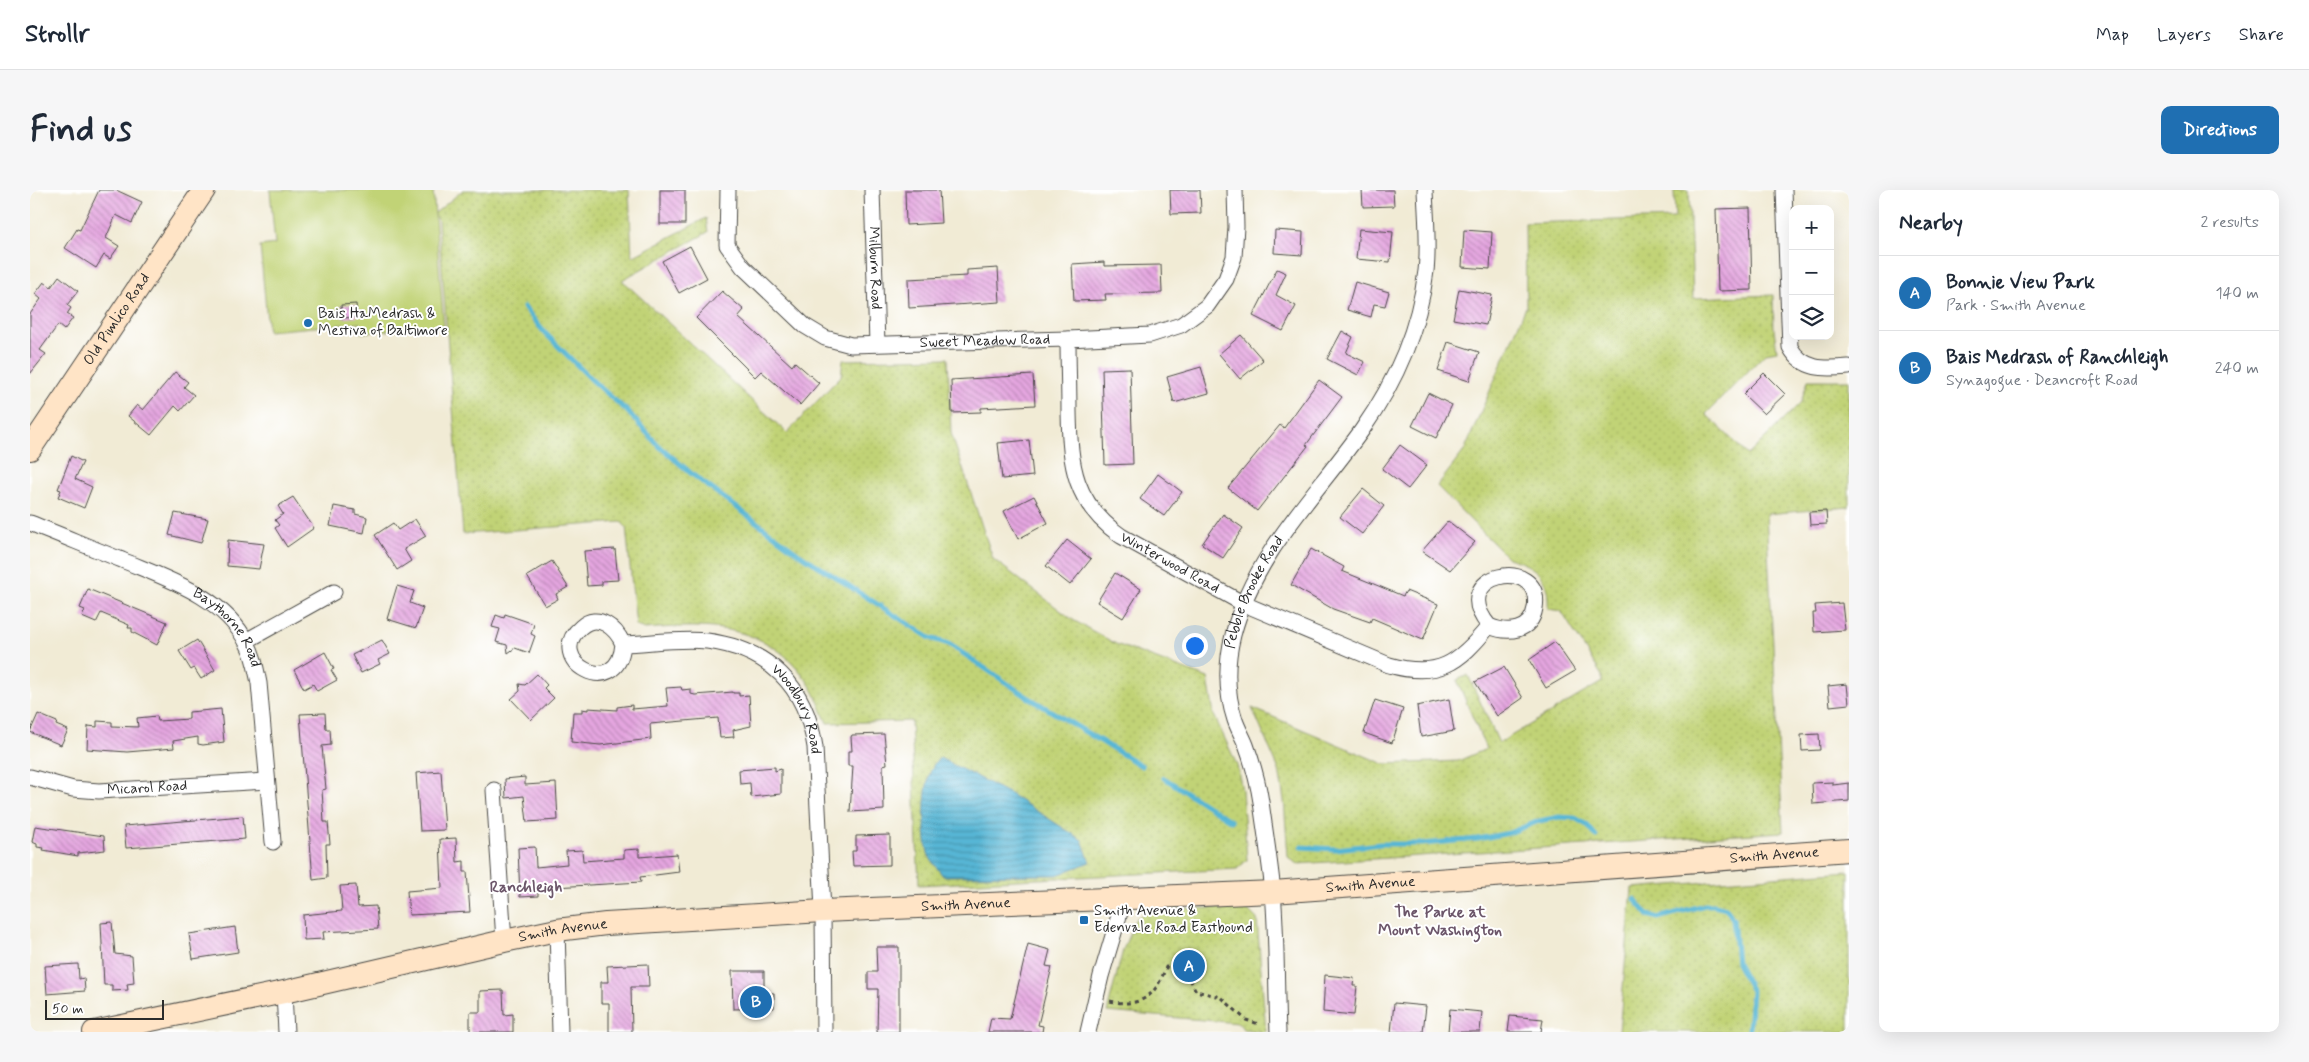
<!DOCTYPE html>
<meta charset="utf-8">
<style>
:root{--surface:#fff;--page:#f6f6f7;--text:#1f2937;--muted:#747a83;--line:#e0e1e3;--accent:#1f6fb2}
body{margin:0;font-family:Mynerve,sans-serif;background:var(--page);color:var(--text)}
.controls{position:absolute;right:15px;top:15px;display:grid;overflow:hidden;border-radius:10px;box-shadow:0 5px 20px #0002}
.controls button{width:45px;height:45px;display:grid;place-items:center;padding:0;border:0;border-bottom:1px solid var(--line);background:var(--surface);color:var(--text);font:25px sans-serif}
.scale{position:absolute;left:15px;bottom:12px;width:119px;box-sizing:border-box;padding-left:5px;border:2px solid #2b2b2b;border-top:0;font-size:14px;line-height:18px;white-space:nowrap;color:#2b2b2b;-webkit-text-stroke:4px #fff;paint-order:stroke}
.you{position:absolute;left:1164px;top:455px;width:18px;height:18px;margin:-12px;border:4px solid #fff;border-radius:50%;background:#1a73e8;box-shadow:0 0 0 8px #1a73e833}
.badge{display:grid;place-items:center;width:32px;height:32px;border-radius:50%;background:var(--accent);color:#fff;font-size:16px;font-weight:700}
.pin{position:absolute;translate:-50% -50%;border:2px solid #fff;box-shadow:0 1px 5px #0006}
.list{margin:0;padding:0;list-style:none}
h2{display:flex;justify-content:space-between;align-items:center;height:65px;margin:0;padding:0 20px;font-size:21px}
h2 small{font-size:16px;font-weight:400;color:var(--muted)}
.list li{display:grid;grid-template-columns:32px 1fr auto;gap:15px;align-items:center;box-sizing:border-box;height:75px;padding:0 20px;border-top:1px solid var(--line)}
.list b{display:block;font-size:19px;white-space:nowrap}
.list p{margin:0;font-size:16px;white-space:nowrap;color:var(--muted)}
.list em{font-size:16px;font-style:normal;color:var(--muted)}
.icon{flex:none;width:28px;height:28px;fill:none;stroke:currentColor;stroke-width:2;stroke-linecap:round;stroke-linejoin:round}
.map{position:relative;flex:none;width:1819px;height:842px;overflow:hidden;border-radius:10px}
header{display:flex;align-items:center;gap:30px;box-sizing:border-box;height:70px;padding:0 25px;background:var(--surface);border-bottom:1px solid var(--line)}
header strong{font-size:24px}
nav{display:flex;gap:28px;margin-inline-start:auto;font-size:18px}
.intro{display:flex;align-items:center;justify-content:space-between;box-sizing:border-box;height:120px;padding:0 30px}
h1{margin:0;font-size:35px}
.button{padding:12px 22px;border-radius:10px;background:var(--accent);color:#fff;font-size:18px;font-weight:700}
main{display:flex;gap:30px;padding:0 30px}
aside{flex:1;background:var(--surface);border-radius:10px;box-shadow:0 5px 20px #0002}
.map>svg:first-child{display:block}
.grass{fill:url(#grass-dots);stroke:#767f50}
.pitch{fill:#c1d376;stroke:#767f50}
.water{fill:url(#water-rules);stroke:#417080}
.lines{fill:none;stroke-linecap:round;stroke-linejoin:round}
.stream{stroke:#57b6d5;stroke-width:5}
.building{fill:url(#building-back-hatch)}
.street-casing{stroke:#494844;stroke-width:17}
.secondary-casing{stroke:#494844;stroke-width:24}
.path{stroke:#494844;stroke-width:3;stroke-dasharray:4 4;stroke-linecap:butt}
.street{stroke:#fff;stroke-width:15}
.secondary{stroke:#ffe4c6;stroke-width:22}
.poi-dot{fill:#1f6fb2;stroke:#fff;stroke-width:2}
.labels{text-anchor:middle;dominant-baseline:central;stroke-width:4;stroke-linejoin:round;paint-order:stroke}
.street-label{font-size:15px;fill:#2b2b2b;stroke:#fff}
.poi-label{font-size:15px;fill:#2b2b2b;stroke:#fff;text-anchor:start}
.neighbourhood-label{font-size:16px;font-weight:bold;fill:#6c566a;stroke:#fff}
</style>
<header>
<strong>Strollr</strong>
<nav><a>Map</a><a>Layers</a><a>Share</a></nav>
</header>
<div class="intro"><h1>Find us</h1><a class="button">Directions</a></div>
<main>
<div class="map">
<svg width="1819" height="842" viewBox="0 0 1819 842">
<defs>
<pattern id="grass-dots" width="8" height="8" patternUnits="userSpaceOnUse" patternTransform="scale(1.25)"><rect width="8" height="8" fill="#c1d376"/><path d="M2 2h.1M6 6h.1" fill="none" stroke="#a6b566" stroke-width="1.8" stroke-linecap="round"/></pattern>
<pattern id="water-rules" width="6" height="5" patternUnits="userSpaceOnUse" patternTransform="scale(1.25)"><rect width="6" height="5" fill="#57b6d5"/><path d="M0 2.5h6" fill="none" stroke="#4894ad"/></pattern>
<pattern id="building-back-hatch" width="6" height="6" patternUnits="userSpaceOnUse" patternTransform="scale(1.25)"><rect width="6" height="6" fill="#e5a6e0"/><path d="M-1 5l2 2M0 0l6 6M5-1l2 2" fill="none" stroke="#ba87b6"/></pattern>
</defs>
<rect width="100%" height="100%" fill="#fff"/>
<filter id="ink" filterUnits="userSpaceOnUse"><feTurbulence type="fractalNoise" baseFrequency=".02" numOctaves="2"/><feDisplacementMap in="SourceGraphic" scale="10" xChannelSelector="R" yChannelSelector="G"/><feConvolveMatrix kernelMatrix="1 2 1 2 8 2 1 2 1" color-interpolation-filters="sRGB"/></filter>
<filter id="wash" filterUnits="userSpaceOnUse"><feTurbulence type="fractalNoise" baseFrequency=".0096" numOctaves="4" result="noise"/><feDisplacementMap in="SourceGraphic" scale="20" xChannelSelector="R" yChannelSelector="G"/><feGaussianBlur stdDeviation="1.12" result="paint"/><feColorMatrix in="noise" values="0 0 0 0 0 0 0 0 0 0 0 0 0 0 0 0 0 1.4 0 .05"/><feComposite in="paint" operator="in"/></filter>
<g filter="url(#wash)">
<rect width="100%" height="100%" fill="#f1ebd5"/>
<g class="grass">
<path d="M433 0H599L602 67 676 28 678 42 592 90 757 243 811 186 813 170 918 168 921 243 963 369 1043 430 1086 454 1178 488 1184 525 1207 575 1212 600 1217 670 1207 679 889 695 881 531 797 533C791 520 787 505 779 494 740 433 679 434 615 439L606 436 596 337 591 332 433 344 408 30 404 24Z"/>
<path d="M1644 0H1659L1663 108 1743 105 1744 139 1747 161 1736 163 1676 224 1718 265 1771 212 1778 190H1819V317L1736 324 1753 642 1267 674 1258 667 1254 610 1249 580 1222 518 1354 574 1428 571 1456 559 1427 490 1438 485 1469 553 1572 492V486L1531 421 1518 419C1520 388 1507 376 1478 368L1407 296 1434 261 1496 117 1495 33 1645 28Z"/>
<path d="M1819 681V842H1589L1602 698Z"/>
<path d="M1215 717 1227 729 1236 842 1213 839 1209 833 1077 822 1093 760 1105 730 1118 720Z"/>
</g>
<path class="pitch" d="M240 0H403L414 136 331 143 330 133 238 141 230 56 245 54Z"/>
<path class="water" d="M910 568 982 605 1052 650 1060 672 1027 685 913 686C908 679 900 670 898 663 893 642 891 580 910 568Z"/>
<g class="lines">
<g class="stream">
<path d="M494 117 514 142 563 191 597 221 628 255 663 285 768 363 900 448 919 454 996 506 1112 576"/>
<path d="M1134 588 1201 631"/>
<path d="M1271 657 1306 659 1350 654H1392L1448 649 1479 643 1509 631 1529 627 1545 628 1557 635 1566 646"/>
<path d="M1605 709 1618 725 1628 728 1675 715H1684L1696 718 1703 729 1707 773 1722 801 1719 842"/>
</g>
</g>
<g id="blocks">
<g class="building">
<path d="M69 0H86L112 12 102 33 86 25 76 48 89 56 80 69 74 65 66 78 35 58 47 39 50 40Z"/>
<rect x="630" y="0" width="25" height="34"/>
<path d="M875 0H909L911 33 876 35Z"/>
<path d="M1140 0H1170L1171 23 1141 24Z"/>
<path d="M1332 0H1363L1364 16 1333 17Z"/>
<path d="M1720 18 1722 100 1688 101 1686 19Z"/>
<path d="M1329 39 1363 42 1360 72 1326 69Z"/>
<path d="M1245 40 1273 42 1272 65 1244 63Z"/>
<path d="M1434 40 1462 42 1460 79 1432 77Z"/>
<path d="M660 56 677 88 649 103 632 71Z"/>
<path d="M1074 72V76L1131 75 1132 103 1075 104 1076 110 1044 111 1042 74Z"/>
<path d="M968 78 970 112 879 118 878 89 937 86V80Z"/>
<path d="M1247 79 1256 83 1246 105 1266 116 1253 141 1223 126Z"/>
<path d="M29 86 48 101 37 115 41 118 37 124 43 128 34 140 28 135 10 160 16 164 0 184V124L11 109 5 104 14 92 21 97Z"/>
<path d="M1325 92 1359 102 1355 116 1344 114 1341 127 1317 120Z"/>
<path d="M1429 99 1462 105 1456 135 1423 129Z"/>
<path d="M692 101 714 120 708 127 762 176 765 172 789 193 770 215 731 181 725 187 666 128Z"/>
<path d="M326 114 327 127 312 128 311 115Z"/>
<path d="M1312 141 1323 147 1316 163 1335 172 1328 185 1297 169Z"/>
<path d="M1211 145 1233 170 1210 189 1189 164Z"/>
<path d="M1418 152 1449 162 1439 191 1408 181Z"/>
<path d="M1171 177 1179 203 1144 213 1137 187Z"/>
<path d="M1100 178 1103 274 1075 275 1072 179Z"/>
<path d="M145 182 158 192 154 197 164 205 150 221 145 216 121 245 98 226 107 215 113 220Z"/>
<path d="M1734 183 1755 204 1734 224 1713 204Z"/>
<path d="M1003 185 1005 215 951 218V222L922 223 921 190Z"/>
<path d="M1289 190 1312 207 1276 255 1278 256 1227 321 1198 298 1250 235 1254 238Z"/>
<path d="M1398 203 1422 215 1406 248 1382 236Z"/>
<path d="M999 250 1003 286 972 289 968 253Z"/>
<path d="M1370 255 1397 275 1378 299 1352 279Z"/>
<path d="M41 266 53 272 45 289 62 297 54 318 28 307 31 300 28 299Z"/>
<path d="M1128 284 1152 302 1134 326 1110 309Z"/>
<path d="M1333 299 1354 316 1332 344 1310 327Z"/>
<path d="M1004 306 1018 333 988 349 974 321Z"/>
<path d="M263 307 284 338 257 357 245 338 249 335 245 330 253 324 248 316Z"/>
<path d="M304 316 325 320V324L337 327 334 343 300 336Z"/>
<path d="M1796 321 1797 334 1780 335 1779 322Z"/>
<path d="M145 323 178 329 171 353 139 345Z"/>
<path d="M1193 324 1213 338 1193 368 1172 354Z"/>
<path d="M385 329 396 346 374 359 381 371 367 380 345 345 363 333 368 340Z"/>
<path d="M1418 331 1445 352 1420 380 1392 361Z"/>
<path d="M198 350 234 354 229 379 197 376Z"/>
<path d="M1037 350 1061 369 1040 395 1016 376Z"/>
<path d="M585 359 588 390 572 391V395L557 396 554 361Z"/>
<path d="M1281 359 1314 377 1312 381 1373 406 1376 401 1408 414 1393 450 1342 428 1340 432 1303 419 1261 395Z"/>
<path d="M522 371 538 397 526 404 528 409 515 416 497 386Z"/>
<path d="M1085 383 1111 399 1093 428 1067 412Z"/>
<path d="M367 396 384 401 380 413 393 418 386 438 357 429Z"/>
<path d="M58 399 137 432 127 455 102 442V438H98L99 435 71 423 66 433 52 427 55 420 50 418Z"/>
<path d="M1812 413 1815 440 1784 442 1783 423H1786L1785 415Z"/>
<path d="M475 424 504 434 501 444 505 446 499 463 485 458 478 463 477 455 466 452 470 439 462 437 466 425 474 428Z"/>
<path d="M167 450 185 480 171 489 164 478 161 480 149 461Z"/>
<path d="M352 450 360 464 348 470 350 474 331 483 322 465Z"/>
<path d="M1525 452 1545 481 1516 498 1499 470Z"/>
<path d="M295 462 304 479 301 480 307 490 287 501 283 494 274 499 264 480Z"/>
<path d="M1474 477 1493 508 1467 526 1445 492Z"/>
<path d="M507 484 517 495 514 498 524 508 501 530 481 509 490 501 489 494 495 495Z"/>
<path d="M1817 494 1819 514 1800 516 1798 496Z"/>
<path d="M651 497 652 500 661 499V504L665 505 703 502V503H709V506L719 505 721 536 703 540 704 547 690 548 688 528 620 534 621 549 570 555 541 552 543 522H552V519L558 520V518L587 520V517L602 515V519L638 516 636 498Z"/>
<path d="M1419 509 1424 541 1391 547 1387 516Z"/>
<path d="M1345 510 1373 519 1362 553 1334 543Z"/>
<path d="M191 519 194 552 173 555 168 554V547L143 551 144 558 97 562 57 559 58 536 67 537V531L82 532V536L108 537 107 528 127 526 128 531 159 529V522Z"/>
<path d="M295 523 296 539H300L301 555 292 556 296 599 292 600 294 632H298L300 654H296L297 688 283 690 270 524Z"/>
<path d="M8 524 27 532 26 535 38 540 31 555 0 542Z"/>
<path d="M854 544 857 574 853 575 854 620 820 622 823 576H818V561H822L821 547 822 545Z"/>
<path d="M1789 544 1790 560 1772 561 1771 545Z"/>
<path d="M745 577V581L751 579V604L721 607 720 593 710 594 709 580Z"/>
<path d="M411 581 415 640 390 641 386 583Z"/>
<path d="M495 587V595L526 593 528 630 497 632 494 606 476 608 475 589Z"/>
<path d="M1803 592V595L1819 593V611L1783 614 1782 593Z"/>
<path d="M213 626 215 649 96 658 94 636Z"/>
<path d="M5 636 74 646 75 660 48 663V666L13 660 14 658 7 657V654L2 652Z"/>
<path d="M860 645V675L823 676 822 661H826V646Z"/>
<path d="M426 648 427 672 434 671V682H437L440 722 379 725 377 701 412 698 410 649Z"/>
<path d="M505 657 506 677 537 674 536 661 552 660 553 671 594 668V660L609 659V667L647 664 649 682 610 687 611 692 525 697V700L508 701V706L490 707 488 658Z"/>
<path d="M326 695 328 717 346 716 348 739 293 742 294 749 274 750 273 725 312 721 310 696Z"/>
<path d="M82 732 85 764 102 766 104 793 97 794 98 800 82 801V795H74L71 733Z"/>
<path d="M205 737 208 762 163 769 159 744Z"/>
<path d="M998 754 1020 760 1016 776 1022 777 1008 835 1013 836 1012 842H958L961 828 980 829Z"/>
<path d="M846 757H869V842H847L848 799H838V782H847Z"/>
<path d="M48 774 49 789 54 788 55 801 17 804 15 776Z"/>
<path d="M618 774 619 797H601L602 842H579V813H571V792H578L577 776Z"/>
<path d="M702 781H734V803H744V818L703 819Z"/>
<path d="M1295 785 1324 788 1323 796H1327L1324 825 1293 822Z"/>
<path d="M473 800 474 825 483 824V842H440V822H450V801Z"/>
<path d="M1364 813 1396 816 1393 842H1361Z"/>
<path d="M1420 819 1452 822 1450 842H1418Z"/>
<path d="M1480 826 1513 829 1511 842H1478Z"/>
</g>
</g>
</g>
<g filter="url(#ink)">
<use href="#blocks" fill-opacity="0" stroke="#494844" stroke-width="1"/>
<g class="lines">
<defs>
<g id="street">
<path id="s1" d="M698 0 697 55 713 77 775 136 795 148 821 155 1038 149 1120 145 1151 135 1177 116 1196 89 1204 67 1206 37 1205 0"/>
<path id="s2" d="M842 0 847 154"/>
<path d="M1754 0 1760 157C1773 181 1795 179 1819 177"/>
<path id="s3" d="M1038 149C1038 173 1039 198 1039 222 1040 276 1044 313 1091 346L1214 414 1359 475C1408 489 1429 473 1459 436 1478 444 1501 442 1505 418 1514 364 1415 383 1459 436"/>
<path id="s4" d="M0 333C31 345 61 358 92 370 137 389 193 406 217 453 224 465 226 479 229 493L243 652"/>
<path d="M216 451 304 402"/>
<path id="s5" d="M593 454C586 438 568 422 551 437 512 470 588 513 593 454 620 453 650 448 677 451 739 459 776 496 785 557L793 721 794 842"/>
<path id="s6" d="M0 587 43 599 69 601 237 591"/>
<path d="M464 600 474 751"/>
<path d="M527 740 530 842"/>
<path d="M254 802 256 842"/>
<path d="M1058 842 1071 786 1094 709"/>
<path id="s7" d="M1248 842C1246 795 1247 748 1243 702 1240 672 1235 641 1231 612 1228 592 1223 574 1216 555 1213 547 1208 539 1205 530 1196 503 1196 473 1203 445 1224 364 1285 306 1332 240 1365 193 1389 138 1396 81 1399 55 1396 27 1395 0"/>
</g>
<g id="secondary">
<path id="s8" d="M0 259 174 0"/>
<path id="s9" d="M64 842 254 802 474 751 527 740 576 734 793 721 1243 702 1819 660"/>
</g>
</defs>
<use href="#street" class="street-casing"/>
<use href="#secondary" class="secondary-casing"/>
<path class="path" d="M1080 811C1111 818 1126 806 1136 777L1156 781 1166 801 1191 807 1216 830 1229 834"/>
<use href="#street" class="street"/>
<use href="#secondary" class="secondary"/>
</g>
</g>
<g class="poi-dot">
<circle cx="278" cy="133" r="5"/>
<rect x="1049" y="725" width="10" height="10" rx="2.5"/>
</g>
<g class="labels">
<g class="street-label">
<text stroke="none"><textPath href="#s2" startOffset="78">Milburn Road</textPath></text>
<text stroke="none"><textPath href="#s8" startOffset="156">Old Pimlico Road</textPath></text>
<text stroke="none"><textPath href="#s1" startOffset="352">Sweet Meadow Road</textPath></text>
<text stroke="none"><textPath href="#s3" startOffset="270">Winterwood Road</textPath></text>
<text stroke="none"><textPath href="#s7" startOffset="451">Pebble Brooke Road</textPath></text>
<text stroke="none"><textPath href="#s4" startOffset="228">Baythorne Road</textPath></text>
<text stroke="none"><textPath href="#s5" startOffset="368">Woodbury Road</textPath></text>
<text stroke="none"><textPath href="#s6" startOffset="119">Micarol Road</textPath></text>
<text stroke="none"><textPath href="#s9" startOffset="1694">Smith Avenue</textPath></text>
<text stroke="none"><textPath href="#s9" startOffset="1289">Smith Avenue</textPath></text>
<text stroke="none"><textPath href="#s9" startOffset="884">Smith Avenue</textPath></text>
<text stroke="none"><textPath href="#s9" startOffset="480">Smith Avenue</textPath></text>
</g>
<g class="poi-label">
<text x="288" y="124">Bais HaMedrash &amp;<tspan x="288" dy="17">Mestiva of Baltimore</tspan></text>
<text x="1064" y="721">Smith Avenue &amp;<tspan x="1064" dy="17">Edenvale Road Eastbound</tspan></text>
</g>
<g class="neighbourhood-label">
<text x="496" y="697">Ranchleigh</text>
<text x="1410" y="722">The Parke at<tspan x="1410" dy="18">Mount Washington</tspan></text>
</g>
</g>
</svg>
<div class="controls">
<button>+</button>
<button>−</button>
<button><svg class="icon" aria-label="layers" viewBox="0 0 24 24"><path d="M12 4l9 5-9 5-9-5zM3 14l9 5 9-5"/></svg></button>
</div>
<div class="scale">50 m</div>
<div class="you"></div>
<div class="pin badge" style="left:1159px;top:776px">A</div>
<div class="pin badge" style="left:726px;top:812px">B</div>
</div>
<aside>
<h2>Nearby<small>2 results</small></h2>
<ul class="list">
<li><span class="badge">A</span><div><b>Bonnie View Park</b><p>Park · Smith Avenue</p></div><em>140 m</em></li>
<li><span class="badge">B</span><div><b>Bais Medrash of Ranchleigh</b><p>Synagogue · Deancroft Road</p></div><em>240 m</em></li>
</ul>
</aside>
</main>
